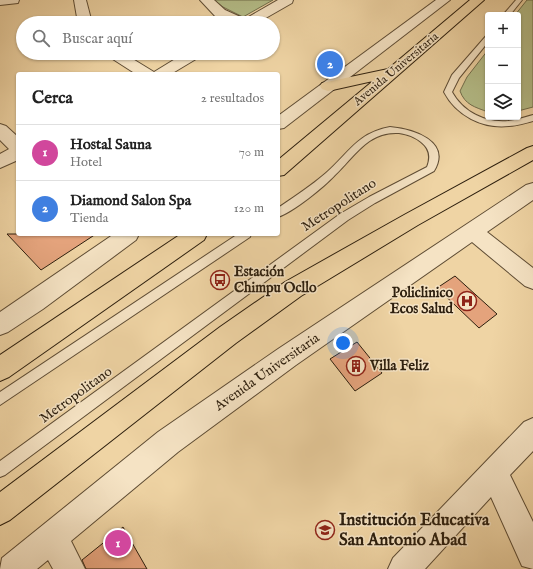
<!DOCTYPE html>
<html lang="es">
<meta charset="utf-8">
<style>
:root{--surface:#fff;--page:#f2f2f2;--text:#222;--muted:#767676;--line:#e0e0e0;--accent:#8f2418}
body{margin:0;font-family:"IM FELL English",serif;background:var(--page);color:var(--text)}
.controls{position:absolute;right:12px;top:12px;display:grid;overflow:hidden;border-radius:4px;box-shadow:0 1px 3px #0004}
.controls button{width:36px;height:36px;display:grid;place-items:center;padding:0;border:0;border-bottom:1px solid var(--line);background:var(--surface);color:var(--text);font:20px sans-serif}
.you{position:absolute;left:343px;top:343px;width:14px;height:14px;margin:-10px;border:3px solid #fff;border-radius:50%;background:#1a73e8;box-shadow:0 0 0 6px #1a73e833}
.badge{display:grid;place-items:center;width:26px;height:26px;border-radius:50%;background:var(--accent);color:#fff;font-size:13px;font-weight:700}
.pin{position:absolute;translate:-50% -50%;border:2px solid #fff;box-shadow:0 1px 4px #0006}
.list{margin:0;padding:0;list-style:none}
h2{display:flex;justify-content:space-between;align-items:center;height:52px;margin:0;padding:0 16px;font-size:17px}
h2 small{font-size:13px;font-weight:400;color:var(--muted)}
.list li{display:grid;grid-template-columns:26px 1fr auto;gap:12px;align-items:center;box-sizing:border-box;height:56px;padding:0 16px;border-top:1px solid var(--line)}
.list b{display:block;font-size:15px;white-space:nowrap}
.list p{margin:0;font-size:13px;white-space:nowrap;color:var(--muted)}
.list em{font-size:13px;font-style:normal;color:var(--muted)}
.icon{flex:none;width:22px;height:22px;fill:none;stroke:currentColor;stroke-width:2;stroke-linecap:round;stroke-linejoin:round}
.map{position:relative;flex:none;width:533px;height:569px;overflow:hidden}
.search{position:absolute;background:var(--surface);box-shadow:0 1px 3px #0004;left:16px;top:16px;width:264px;height:44px;display:flex;align-items:center;gap:10px;box-sizing:border-box;padding:0 14px;border-radius:22px;color:var(--muted);font-size:15px}
.panel{position:absolute;background:var(--surface);box-shadow:0 1px 3px #0004;left:16px;top:72px;width:264px;height:164px;border-radius:4px}
.map>svg:first-child{display:block}
.green{fill:#b5be89;stroke:#716e4c}
.building{fill:#e4a37c;stroke:#2d1f0e}
.lines{fill:none;stroke-linecap:round;stroke-linejoin:round}
.lane-casing{stroke:#5e4c34;stroke-width:2}
.street-casing{stroke:#5e4c34;stroke-width:2}
.primary-casing{stroke:#2d1f0e;stroke-width:2}
.lane{fill:#f5e3c4;fill-rule:evenodd}
.street{fill:#f5e3c4;fill-rule:evenodd}
.primary{fill:#efd4a4;fill-rule:evenodd}
.labels{text-anchor:middle;dominant-baseline:central;stroke-width:3;stroke-linejoin:round;paint-order:stroke}
.far-street-label{font-size:12px;fill:#2d1f0e;stroke:#f5e3c4}
.street-label{font-size:14px;fill:#2d1f0e;stroke:#f5e3c4}
.poi-label{font-size:14px;font-weight:bold;fill:#2d1f0e;stroke:#f5e3c4;text-anchor:start}
.near-poi-label{font-size:17px;font-weight:bold;fill:#2d1f0e;stroke:#f5e3c4;text-anchor:start}
</style>
<div class="map">
<svg width="533" height="569" viewBox="0 0 533 569">
<rect width="100%" height="100%" fill="#efd4a4"/>
<filter id="stains"><feTurbulence type="fractalNoise" baseFrequency=".005" numOctaves="4"/><feColorMatrix values="0 0 0 0 .2 0 0 0 0 .09 0 0 0 0 .02 0 0 0 .5 -.17"/></filter>
<radialGradient id="worn" r=".72"><stop offset=".6" stop-color="#630" stop-opacity="0"/><stop offset="1" stop-color="#630" stop-opacity=".3"/></radialGradient>
<g class="green">
<path d="M214 0H273L243 17 223 7Z"/>
<path d="M527 0H533V107L518 111V15H515Z"/>
<path d="M488 50V112C475 107 465 105 460 91L467 77Z"/>
</g>
<g class="building">
<path d="M7 234H96L41 270Z"/>
<path d="M455 276 497 314 479 328 437 288Z"/>
<path d="M357 342 382 373 355 391 330 359Z"/>
<path d="M123 527 147 569H86L82 560Z"/>
</g>
<g class="lines">
<defs>
<g id="lane">
<path d="M516 0H522L510 15H503Z"/>
<path d="M488 35V42L459 78 452 92C463 112 485 123 508 121 517 120 525 117 533 115V121C525 123 517 126 509 126 482 129 456 115 444 92L452 75 486 36Z"/>
<path d="M390 127C413 129 452 141 434 171L375 203 348 220 5 475 0 477V461L340 214 369 197 427 167C431 157 430 149 421 142 415 137 407 134 399 133 368 131 355 156 335 175 324 187 293 212 278 217V208C294 197 311 186 326 173 349 153 357 133 390 127Z"/>
<path d="M238 234H251L250 237 0 405V392Z"/>
</g>
<g id="street">
<path d="M0 0H19L18 3 0 5Z"/>
<path d="M74 0H86L92 23H78Z"/>
<path d="M200 0H214L225 10 245 19 278 0H293L292 3 257 23H232L215 16Z"/>
<path d="M436 0H450L284 128 278 129V116Z"/>
<path d="M106 53H123L154 72 185 53H203L201 56 171 74H136L108 56Z"/>
<path d="M0 124 6 126 18 137V160L0 168V154L9 149 0 140Z"/>
<path d="M533 183V200L487 232 533 268V289L525 286 472 242 296 365 178 452 71 541 85 569H53L48 560 37 569H0L2 558 158 432 278 349 526 185Z"/>
<path d="M114 234H139L136 240 43 309 8 332 0 335V312Z"/>
<path d="M533 418V451L510 475 533 522V569L522 566 491 497 425 569H388L393 558 524 422Z"/>
</g>
<g id="primary">
<path d="M470 0H484L284 175 278 176V160L373 81 328 91 322 89 320 86 322 83 388 69Z"/>
<path d="M533 146V160L418 225 301 296 236 343 10 520 0 525V492L220 327 285 282 404 215 527 148Z"/>
<path d="M181 234H207L204 240 9 377 0 381V355Z"/>
</g>
</defs>
<use href="#lane" class="lane-casing"/>
<use href="#street" class="street-casing"/>
<use href="#primary" class="primary-casing"/>
<use href="#lane" class="lane"/>
<use href="#street" class="street"/>
<use href="#primary" class="primary"/>
</g>
<defs>
<symbol id="bus-ring" viewBox="-11 -11 22 22"><circle r="9.5" fill="#f5e3c4" stroke="#8f2418" stroke-width="1.5"/><path d="M-5-6H5V4H4V6H2V4H-2V6H-4V4H-5ZM-3.5-4V0h7V-4ZM-3.5 1.2v1.5H-2V1.2ZM2 1.2v1.5H3.5V1.2Z" fill="#8f2418"/></symbol>
<symbol id="hospital-ring" viewBox="-11 -11 22 22"><circle r="9.5" fill="#f5e3c4" stroke="#8f2418" stroke-width="1.5"/><path d="M-5-5h3v3.5h4V-5h3V5h-3V1.5h-4V5h-3Z" fill="#8f2418"/></symbol>
<symbol id="building-ring" viewBox="-11 -11 22 22"><circle r="9.5" fill="#f5e3c4" stroke="#8f2418" stroke-width="1.5"/><path d="M-4-6H4V6H1V3H-1V6H-4ZM-2.5-4.3h1.7v1.8h-1.7ZM.8-4.3h1.7v1.8H.8ZM-2.5-1h1.7V.8h-1.7ZM.8-1h1.7V.8H.8Z" fill="#8f2418"/></symbol>
<symbol id="school-ring" viewBox="-11 -11 22 22"><circle r="9.5" fill="#f5e3c4" stroke="#8f2418" stroke-width="1.5"/><path d="M0-5L7-2L0 1L-7-2ZM-4 1L0 2.5L4 1V4Q0 6-4 4Z" fill="#8f2418"/></symbol>
</defs>
<g fill-rule="evenodd">
<use href="#bus-ring" x="209" y="269" width="22" height="22"/>
<use href="#hospital-ring" x="456" y="290" width="22" height="22"/>
<use href="#building-ring" x="345" y="355" width="22" height="22"/>
<use href="#school-ring" x="314" y="519" width="22" height="22"/>
</g>
<g class="labels">
<g class="far-street-label">
<text transform="translate(396 69) rotate(-40)">Avenida Universitaria</text>
</g>
<g class="street-label">
<text transform="translate(339 205) rotate(-33)">Metropolitano</text>
<text transform="translate(267 372) rotate(-35)">Avenida Universitaria</text>
<text transform="translate(76 395) rotate(-36)">Metropolitano</text>
</g>
<g class="poi-label">
<text x="234" y="272">Estación<tspan x="234" dy="16">Chimpu Ocllo</tspan></text>
<text x="453" y="293" text-anchor="end">Policlinico<tspan x="453" dy="16">Ecos Salud</tspan></text>
<text x="370" y="366">Villa Feliz</text>
</g>
<g class="near-poi-label">
<text x="339" y="520">Institución Educativa<tspan x="339" dy="20">San Antonio Abad</tspan></text>
</g>
</g>
<rect width="100%" height="100%" filter="url(#stains)"/>
<rect width="100%" height="100%" fill="url(#worn)"/>
</svg>
<div class="controls">
<button>+</button>
<button>−</button>
<button><svg class="icon" aria-label="layers" viewBox="0 0 24 24"><path d="M12 4l9 5-9 5-9-5zM3 14l9 5 9-5"/></svg></button>
</div>
<div class="you"></div>
<div class="pin badge" style="left:118px;top:543px;background:#d1479c">1</div>
<div class="pin badge" style="left:330px;top:64px;background:#3f7fe0">2</div>
<div class="search"><svg class="icon" aria-label="search" viewBox="0 0 24 24"><circle cx="10" cy="10" r="6"/><path d="M15 15l6 6"/></svg>Buscar aquí</div>
<section class="panel">
<h2>Cerca<small>2 resultados</small></h2>
<ul class="list">
<li><span class="badge" style="background:#d1479c">1</span><div><b>Hostal Sauna</b><p>Hotel</p></div><em>70 m</em></li>
<li><span class="badge" style="background:#3f7fe0">2</span><div><b>Diamond Salon Spa</b><p>Tienda</p></div><em>120 m</em></li>
</ul>
</section>
</div>
